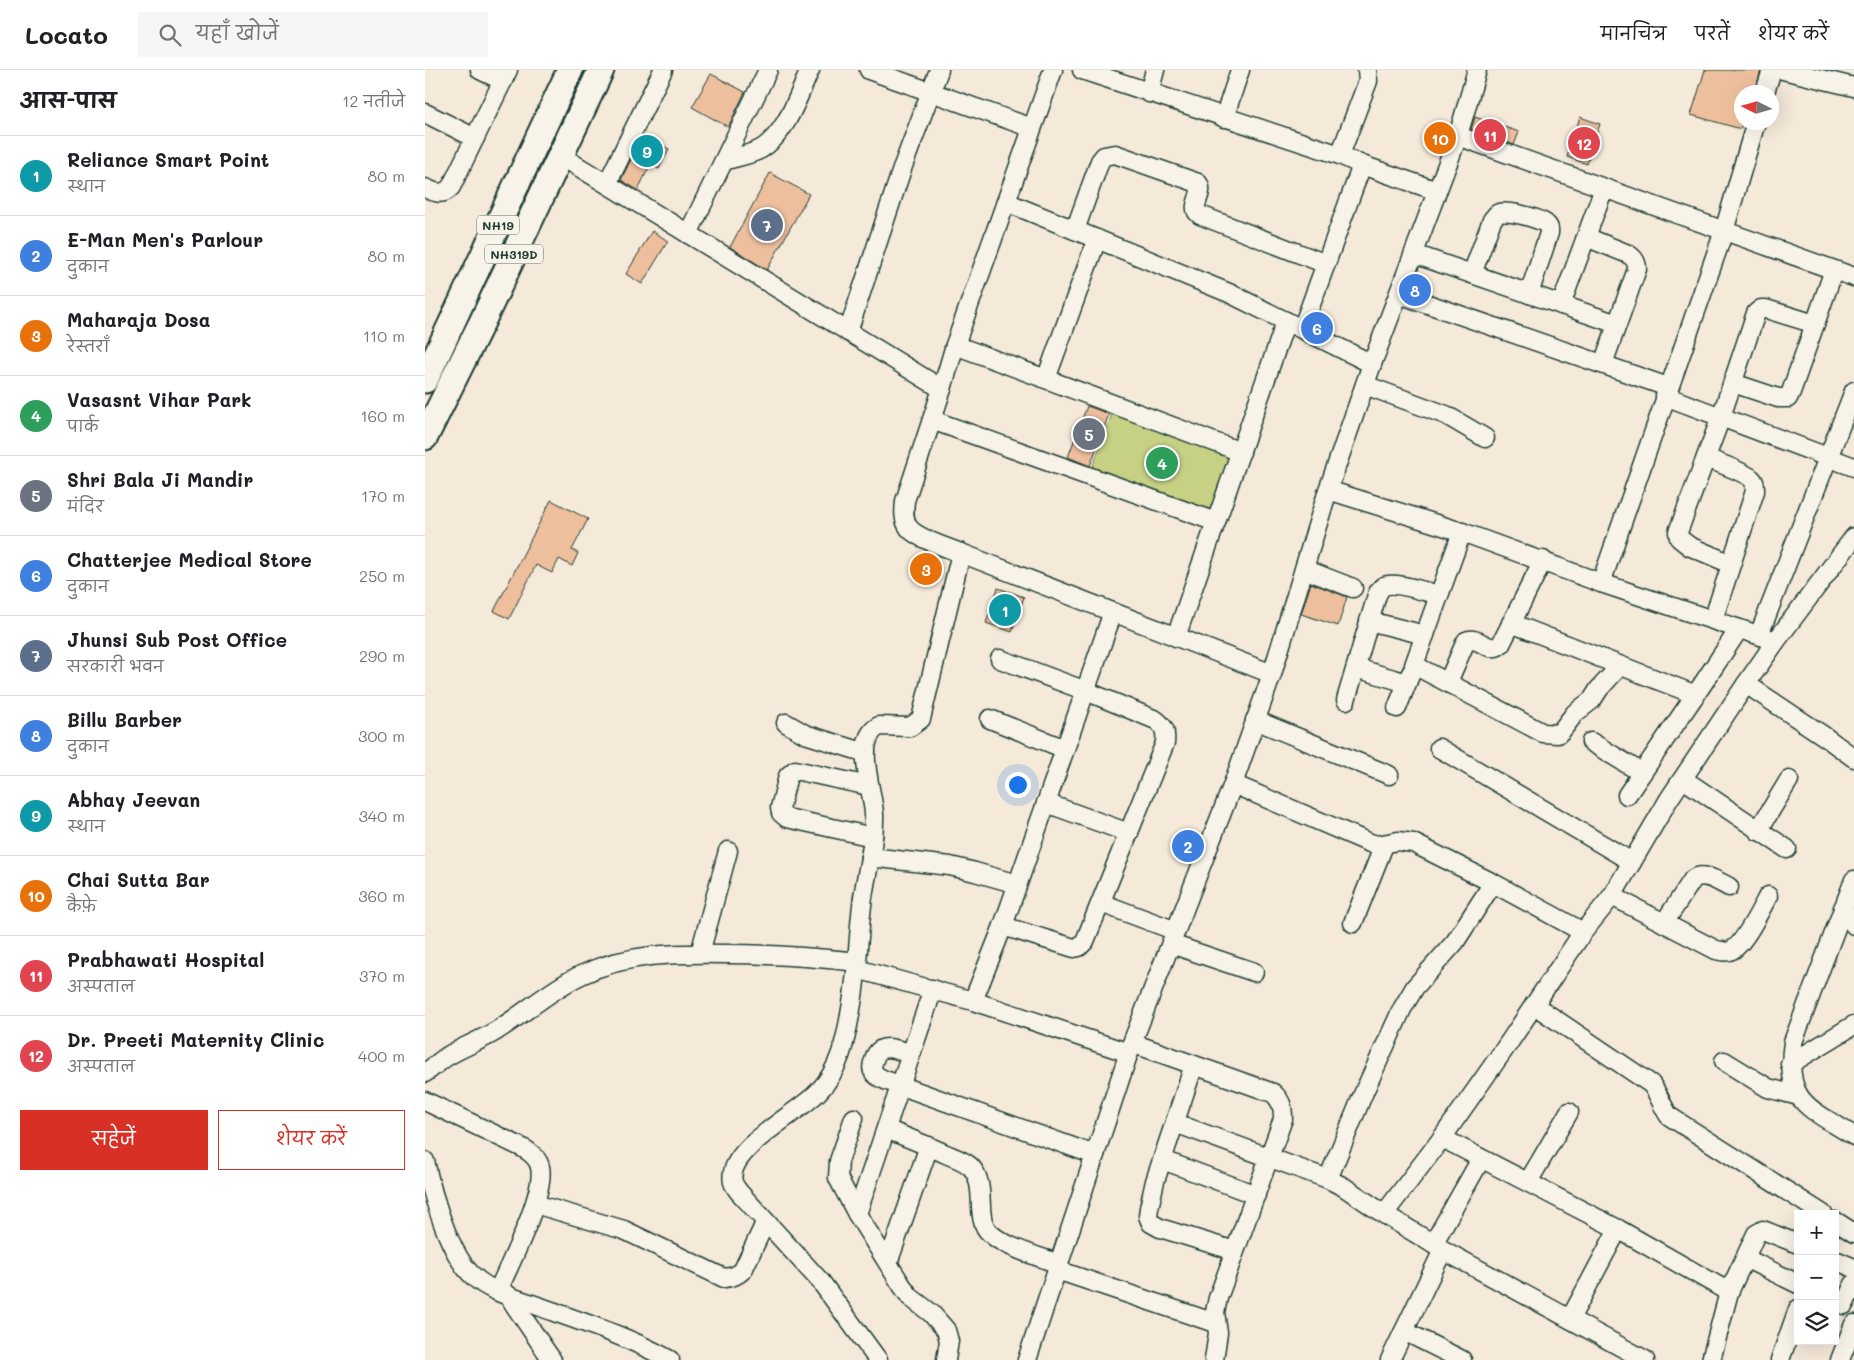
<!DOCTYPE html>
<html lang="hi">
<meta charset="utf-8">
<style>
:root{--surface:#fff;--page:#f6f6f6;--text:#202124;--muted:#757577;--line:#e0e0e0;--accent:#d93025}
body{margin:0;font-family:Mali,"Playpen Sans Deva",sans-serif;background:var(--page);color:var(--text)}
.controls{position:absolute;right:15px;bottom:15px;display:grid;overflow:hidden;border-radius:0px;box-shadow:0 5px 20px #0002}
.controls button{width:45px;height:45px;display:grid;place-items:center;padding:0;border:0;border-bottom:1px solid var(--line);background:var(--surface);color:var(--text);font:25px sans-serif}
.compass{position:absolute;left:1309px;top:15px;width:45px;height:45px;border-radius:50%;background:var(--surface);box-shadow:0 5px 20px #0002;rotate:275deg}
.you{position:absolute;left:592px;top:714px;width:18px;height:18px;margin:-12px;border:4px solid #fff;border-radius:50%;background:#1a73e8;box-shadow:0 0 0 8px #1a73e833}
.badge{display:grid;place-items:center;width:32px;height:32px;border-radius:50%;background:var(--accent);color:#fff;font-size:16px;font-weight:700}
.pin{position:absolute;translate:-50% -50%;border:2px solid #fff;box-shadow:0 1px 5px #0006}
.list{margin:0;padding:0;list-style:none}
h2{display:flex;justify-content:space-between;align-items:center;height:65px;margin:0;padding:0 20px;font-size:21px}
h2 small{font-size:16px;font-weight:400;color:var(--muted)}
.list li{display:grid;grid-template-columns:32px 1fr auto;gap:15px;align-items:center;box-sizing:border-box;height:80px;padding:0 20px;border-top:1px solid var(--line)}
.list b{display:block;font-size:19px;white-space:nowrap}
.list p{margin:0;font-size:16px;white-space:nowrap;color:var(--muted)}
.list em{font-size:16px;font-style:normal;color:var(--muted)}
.actions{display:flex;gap:10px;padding:15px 20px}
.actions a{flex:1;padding:11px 0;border:1px solid var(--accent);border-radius:0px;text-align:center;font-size:18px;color:var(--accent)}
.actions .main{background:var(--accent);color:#fff}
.icon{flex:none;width:28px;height:28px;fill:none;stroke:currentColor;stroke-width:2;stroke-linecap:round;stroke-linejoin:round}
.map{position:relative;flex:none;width:1429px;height:1290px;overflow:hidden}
header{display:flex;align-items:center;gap:30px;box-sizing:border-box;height:70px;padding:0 25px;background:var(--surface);border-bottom:1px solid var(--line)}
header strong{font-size:24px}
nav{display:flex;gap:28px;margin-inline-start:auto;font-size:18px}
.search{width:350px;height:45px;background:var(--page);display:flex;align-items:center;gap:12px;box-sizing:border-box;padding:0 18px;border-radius:0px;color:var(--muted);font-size:19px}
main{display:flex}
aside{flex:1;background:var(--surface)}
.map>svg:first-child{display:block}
.green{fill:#c6d184;stroke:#72875c}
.building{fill:#edbf9d;stroke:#1f3d34}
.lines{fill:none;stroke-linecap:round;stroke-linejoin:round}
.minor-casing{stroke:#1f3d34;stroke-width:21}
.highway-casing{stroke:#1f3d34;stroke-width:29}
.minor{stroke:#f7f3e8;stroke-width:18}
.highway{stroke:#f7f3e8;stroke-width:25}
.labels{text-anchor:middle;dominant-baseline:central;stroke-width:4;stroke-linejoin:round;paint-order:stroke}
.shield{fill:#f7f3e8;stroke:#60746a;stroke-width:1}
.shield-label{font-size:12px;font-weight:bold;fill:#1f3d34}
</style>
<header>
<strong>Locato</strong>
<div class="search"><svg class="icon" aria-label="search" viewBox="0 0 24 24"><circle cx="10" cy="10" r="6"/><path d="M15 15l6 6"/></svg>यहाँ खोजें</div>
<nav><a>मानचित्र</a><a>परतें</a><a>शेयर करें</a></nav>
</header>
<main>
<aside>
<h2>आस-पास<small>12 नतीजे</small></h2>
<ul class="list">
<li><span class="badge" style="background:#0f9aa8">1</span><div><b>Reliance Smart Point</b><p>स्थान</p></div><em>80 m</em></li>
<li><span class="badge" style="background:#3f7fe0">2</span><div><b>E-Man Men's Parlour</b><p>दुकान</p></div><em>80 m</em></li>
<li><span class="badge" style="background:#e8710a">3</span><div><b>Maharaja Dosa</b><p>रेस्तराँ</p></div><em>110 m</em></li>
<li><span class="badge" style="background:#2e9e5b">4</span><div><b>Vasasnt Vihar Park</b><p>पार्क</p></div><em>160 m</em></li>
<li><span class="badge" style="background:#6b7280">5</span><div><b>Shri Bala Ji Mandir</b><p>मंदिर</p></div><em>170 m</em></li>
<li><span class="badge" style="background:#3f7fe0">6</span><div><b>Chatterjee Medical Store</b><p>दुकान</p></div><em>250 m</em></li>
<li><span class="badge" style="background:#5c6f8a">7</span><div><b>Jhunsi Sub Post Office</b><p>सरकारी भवन</p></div><em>290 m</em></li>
<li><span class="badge" style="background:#3f7fe0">8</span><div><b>Billu Barber</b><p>दुकान</p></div><em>300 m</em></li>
<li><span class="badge" style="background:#0f9aa8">9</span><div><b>Abhay Jeevan</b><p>स्थान</p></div><em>340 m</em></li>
<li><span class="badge" style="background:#e8710a">10</span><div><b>Chai Sutta Bar</b><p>कैफ़े</p></div><em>360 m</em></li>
<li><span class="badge" style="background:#e0444e">11</span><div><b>Prabhawati Hospital</b><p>अस्पताल</p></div><em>370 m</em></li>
<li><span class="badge" style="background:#e0444e">12</span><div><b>Dr. Preeti Maternity Clinic</b><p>अस्पताल</p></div><em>400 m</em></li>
</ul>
<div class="actions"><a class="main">सहेजें</a><a>शेयर करें</a></div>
</aside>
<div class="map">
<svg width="1429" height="1290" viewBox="0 0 1429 1290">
<rect width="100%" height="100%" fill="#f5e9d9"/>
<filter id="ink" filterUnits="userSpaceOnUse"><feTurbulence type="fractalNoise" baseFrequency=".02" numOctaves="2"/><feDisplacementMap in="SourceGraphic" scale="10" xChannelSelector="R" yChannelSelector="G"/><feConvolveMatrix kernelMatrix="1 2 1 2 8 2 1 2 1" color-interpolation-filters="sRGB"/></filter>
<g filter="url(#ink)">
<path class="green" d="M689 339 808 384 785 445 666 401Z"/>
<g class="building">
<path d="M1280 0H1336L1330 22H1316V59L1266 45Z"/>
<path d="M286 4 320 22 303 57 267 37Z"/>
<path d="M1050 47 1094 62 1089 75 1046 59Z"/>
<path d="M1155 47 1175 54 1162 94 1142 87Z"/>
<path d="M1011 59 1022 64 1018 76 1006 72Z"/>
<path d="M217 66 244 79 234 99 225 95 213 120 196 110Z"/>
<path d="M345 103 384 124 342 200 305 177Z"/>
<path d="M227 161 243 171 217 214 201 204Z"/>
<path d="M662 336 684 344 665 396 643 387Z"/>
<path d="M126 430 163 449 147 480 153 483 147 496 134 489 127 503 111 495 84 549 69 541Z"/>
<path d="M498 490 510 494 505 509 493 505Z"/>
<path d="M886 513 922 527 913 556 876 544Z"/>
<path d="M573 518 599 527 587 562 561 553Z"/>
</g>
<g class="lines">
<defs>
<g id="minor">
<path d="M55 0 78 11"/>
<path d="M444 0 607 58"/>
<path d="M628 0 530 275 517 319 480 431C479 440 478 450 484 458 493 469 523 478 536 483L847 604"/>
<path d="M657 0 915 85 937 95 1012 121"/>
<path d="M1358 0 1429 17"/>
<path d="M1340 22 1347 0"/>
<path d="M724 23 730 0"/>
<path d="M0 43 50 68"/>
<path d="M799 48 815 0"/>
<path d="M1033 66 1429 207"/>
<path d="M915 85 943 11 942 0"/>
<path d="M136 86 517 319"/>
<path d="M299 91C311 87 325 85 336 79 362 63 373 26 385 0"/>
<path d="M182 114 238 0"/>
<path d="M0 118C11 123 18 126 26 117L83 0"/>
<path d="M581 132 804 223 947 294"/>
<path d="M650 160 675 91 679 86 690 84 773 113C781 124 763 137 775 145L901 194"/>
<path d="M263 164 343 0"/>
<path d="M1161 167 1203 184C1210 188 1212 192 1212 199L1178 294"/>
<path d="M989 184 1192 254"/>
<path d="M1047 204 1067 150 1072 144C1079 139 1116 148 1122 155 1125 158 1124 159 1124 163L1104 224"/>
<path d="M974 224 1243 317"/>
<path d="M1136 235 1179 118"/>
<path d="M877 259 937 95"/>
<path d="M423 262 478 96 514 0"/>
<path d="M530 275 816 382"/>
<path d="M621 309 672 169"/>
<path d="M1308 313 1353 328H1363L1366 322 1409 200"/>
<path d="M940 315 1021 345 1060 368"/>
<path d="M1240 326 1429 397"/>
<path d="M507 350 791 452"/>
<path d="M1281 388C1291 392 1320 402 1327 409 1330 412 1330 416 1330 421L1288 550"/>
<path d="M903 420 1037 462 1176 513 1351 571"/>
<path d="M1037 462 989 595 1118 663 1133 664 1137 660 1150 643 1167 630 1174 619 1195 596"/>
<path d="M1306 494 1264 476 1254 468 1253 462 1296 347 1331 243 1336 239H1341L1390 254"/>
<path d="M879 499 928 518"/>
<path d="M1176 513 1299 161 1331 52"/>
<path d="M944 551 1000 565"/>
<path d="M1086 553 1271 625"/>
<path d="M1334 565 1429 321"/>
<path d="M751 567 861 251"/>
<path d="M575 589 661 621 731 650C740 657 741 661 740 673L660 871 654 877 649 878 578 856"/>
<path d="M931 598 982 613"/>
<path d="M1023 612 1041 571C1055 565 1063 585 1076 574L1118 490"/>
<path d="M1321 614 1399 666 1429 688"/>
<path d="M921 630 952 525C954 521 955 518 959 516 970 511 1001 522 1014 525"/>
<path d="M972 638 986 603"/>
<path d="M565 649 640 679"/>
<path d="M830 650 964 705"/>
<path d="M361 653 380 664 441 683"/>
<path d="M1166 672 1217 703"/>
<path d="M1014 678 1207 792"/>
<path d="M1258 709 1362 779"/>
<path d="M808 714 945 773 952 775 973 771 988 773 1068 813 1158 862"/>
<path d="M444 716 370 700 363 706 355 738 356 743 362 748 448 767"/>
<path d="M1202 725 1279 612 1314 559"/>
<path d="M621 733 704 763"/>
<path d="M1333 761 1364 710"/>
<path d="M445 787 525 796 550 802 592 814"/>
<path d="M1429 810 1368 972C1359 1033 1383 1037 1429 1066"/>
<path d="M1187 826 1291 880C1297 881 1302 883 1307 880 1319 874 1336 839 1343 826"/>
<path d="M676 833 751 861"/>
<path d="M1418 838 1429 855"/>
<path d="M928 853 959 775"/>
<path d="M1239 853 1268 809C1279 801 1294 812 1304 817"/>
<path d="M746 874 829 902"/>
<path d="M275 883 303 781"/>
<path d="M432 899 548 931 704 983"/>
<path d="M548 931 578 856 688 542"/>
<path d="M1109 935 1226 1014C1234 1024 1237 1036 1244 1046L1398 1144"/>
<path d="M707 973 848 1023C857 1031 858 1038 858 1049L793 1228 790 1242 793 1263 789 1290"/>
<path d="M486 984C477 981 464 975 455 980 452 982 450 986 449 990 444 1001 450 1006 460 1010L670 1085"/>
<path d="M1299 991 1343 1018 1374 1026"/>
<path d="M1365 994 1429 955"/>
<path d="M769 995 730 1111 724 1138 723 1146 726 1153 735 1158 810 1181"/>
<path d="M0 1003C7 998 14 992 21 987 37 977 55 971 71 961 100 943 126 919 156 905 202 883 251 883 301 884 345 884 389 887 433 892"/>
<path d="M0 1031 98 1078C105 1082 113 1088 115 1097 121 1123 84 1195 73 1221"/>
<path d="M429 1048 414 1091 413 1108 432 1144 476 1214 485 1227 506 1243 521 1260 524 1271 521 1290"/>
<path d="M750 1053 903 1109 919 1117 959 1144"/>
<path d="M461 1059C481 1067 501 1075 521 1084 528 1087 538 1090 545 1096 564 1115 548 1148 565 1163 579 1177 615 1187 634 1194"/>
<path d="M1017 1068 1193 1159 1304 1222"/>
<path d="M738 1090 831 1125"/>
<path d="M0 1091C7 1124 24 1184 48 1206 67 1224 98 1230 121 1239 163 1254 206 1268 245 1290"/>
<path d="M903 1109 939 1022 977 939 990 917 1030 872 1068 813"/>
<path d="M1103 1112 1144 1042"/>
<path d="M110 1134 199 1160 299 1208C307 1207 312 1206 318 1200L340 1153"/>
<path d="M432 1144 508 919"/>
<path d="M1410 1151 1429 1163"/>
<path d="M1008 1174 1056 1089"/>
<path d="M1320 1188 1331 1164 1338 1160 1373 1174"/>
<path d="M1410 1190 1429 1198"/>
<path d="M463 1193 504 1076"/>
<path d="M632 1200 790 1253"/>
<path d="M82 1224 127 1290"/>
<path d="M1419 1235 1429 1214"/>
<path d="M1145 1249 1193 1159"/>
<path d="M979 1261 1037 1290"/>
<path d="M453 1290 396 1212 314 1122C312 1119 309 1116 308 1112 300 1080 374 1043 393 1022 415 1000 421 969 426 939 433 902 433 864 438 827 442 800 450 772 449 744 448 720 428 670 454 656L485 657 496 649 536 483"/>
<path d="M602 1290 707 973 808 714 847 604 903 420 947 294 1033 66 1052 0"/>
<path d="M965 1290 1018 1180"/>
<path d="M1220 1290 1018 1180 959 1144 1017 1068 1083 974 1158 862 1187 826 1244 729 1321 614 1351 571 1429 467"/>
<path d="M1286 1290 1304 1222 1320 1188 1373 1214"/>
<path d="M1355 1290 1373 1239"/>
<path d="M1415 1290 1429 1254"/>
</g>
<g id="highway">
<path d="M0 310 145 0"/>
<path d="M0 367 58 250 176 0"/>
</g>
</defs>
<use href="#minor" class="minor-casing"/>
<use href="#highway" class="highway-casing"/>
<use href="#minor" class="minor"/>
<use href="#highway" class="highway"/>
</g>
</g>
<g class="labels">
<g class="shield">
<rect x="52" y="145.5" width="42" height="19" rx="4"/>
<rect x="60" y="174.5" width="58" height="19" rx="4"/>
</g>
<g class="shield-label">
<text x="73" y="155">NH19</text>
<text x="89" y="184">NH319D</text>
</g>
</g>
</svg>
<div class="controls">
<button>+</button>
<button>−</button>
<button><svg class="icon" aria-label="layers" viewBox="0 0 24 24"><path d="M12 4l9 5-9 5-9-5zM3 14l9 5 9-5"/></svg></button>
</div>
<svg class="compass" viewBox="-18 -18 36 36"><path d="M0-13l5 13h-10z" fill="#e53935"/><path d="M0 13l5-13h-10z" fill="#757577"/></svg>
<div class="you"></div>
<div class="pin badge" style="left:580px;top:540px;background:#0f9aa8">1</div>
<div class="pin badge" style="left:763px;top:776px;background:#3f7fe0">2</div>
<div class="pin badge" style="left:501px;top:499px;background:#e8710a">3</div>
<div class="pin badge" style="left:737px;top:393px;background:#2e9e5b">4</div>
<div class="pin badge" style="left:664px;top:364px;background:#6b7280">5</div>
<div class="pin badge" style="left:892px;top:258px;background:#3f7fe0">6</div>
<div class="pin badge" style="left:342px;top:155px;background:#5c6f8a">7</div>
<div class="pin badge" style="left:990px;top:220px;background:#3f7fe0">8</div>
<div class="pin badge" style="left:222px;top:81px;background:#0f9aa8">9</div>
<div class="pin badge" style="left:1015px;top:68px;background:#e8710a">10</div>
<div class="pin badge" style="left:1065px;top:65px;background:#e0444e">11</div>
<div class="pin badge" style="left:1159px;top:73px;background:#e0444e">12</div>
</div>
</main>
